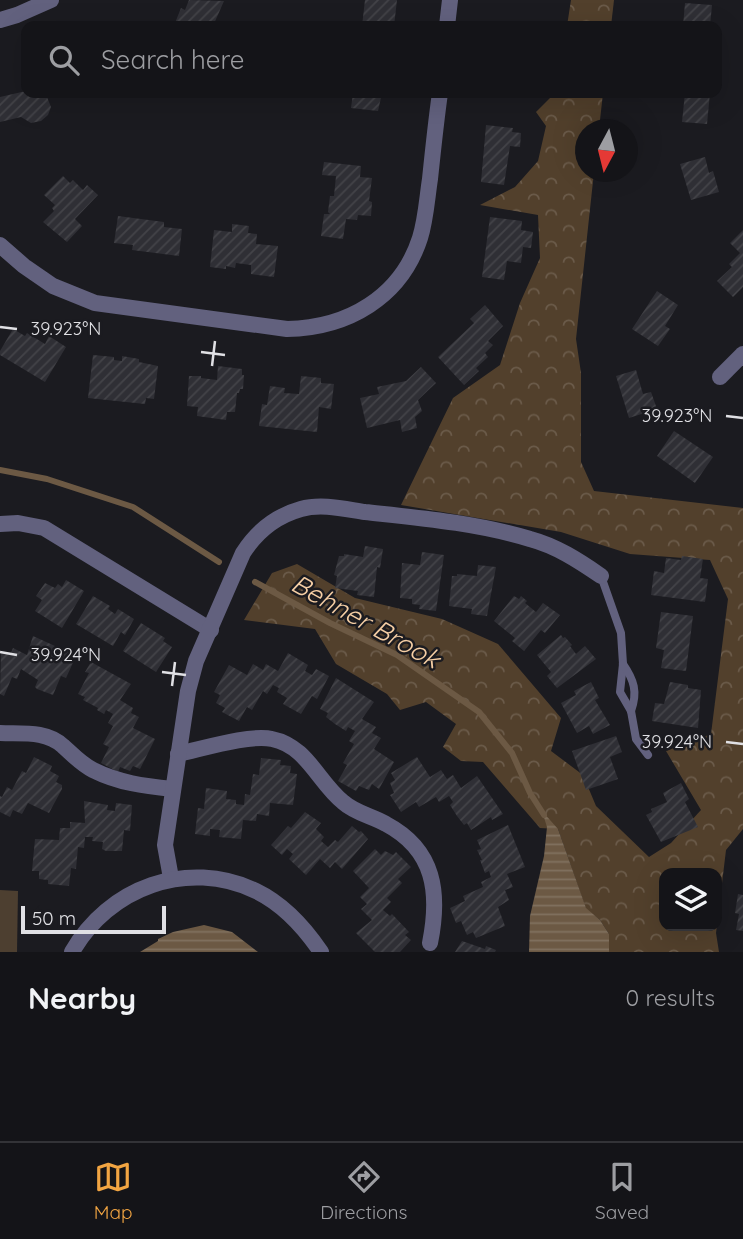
<!DOCTYPE html>
<meta charset="utf-8">
<style>
:root{--surface:#141418;--page:#1d1d21;--text:#f1f3f6;--muted:#9d9ea2;--line:#333337;--accent:#f2a542}
body{margin:0;font-family:Quicksand,sans-serif;background:var(--page);color:var(--text)}
.controls{position:absolute;right:21px;bottom:21px;display:grid;overflow:hidden;border-radius:14px;box-shadow:0 7px 28px #0002}
.controls button{width:63px;height:63px;display:grid;place-items:center;padding:0;border:0;border-bottom:2px solid var(--line);background:var(--surface);color:var(--text);font:35px sans-serif}
.compass{position:absolute;left:575px;top:119px;width:63px;height:63px;border-radius:50%;background:var(--surface);box-shadow:0 7px 28px #0002;rotate:187deg}
.scale{position:absolute;left:21px;bottom:18px;width:145px;box-sizing:border-box;padding-left:7px;border:4px solid #e0e0e4;border-top:0;font-size:19px;line-height:24px;white-space:nowrap;color:#e0e0e4;-webkit-text-stroke:5px #1b1b20;paint-order:stroke}
.list{margin:0;padding:0;list-style:none}
h2{display:flex;justify-content:space-between;align-items:center;height:91px;margin:0;padding:0 28px;font-size:30px}
h2 small{font-size:23px;font-weight:400;color:var(--muted)}
.icon{flex:none;width:38px;height:38px;fill:none;stroke:currentColor;stroke-width:2;stroke-linecap:round;stroke-linejoin:round}
.map{position:relative;flex:none;width:743px;height:952px;overflow:hidden}
.search{position:absolute;background:var(--surface);box-shadow:0 7px 28px #0002;left:21px;right:21px;top:21px;height:77px;display:flex;align-items:center;gap:18px;box-sizing:border-box;padding:0 24px;border-radius:14px;color:var(--muted);font-size:26px}
.sheet{height:189px;background:var(--surface)}
nav{display:flex;justify-content:space-around;align-items:center;box-sizing:border-box;height:98px;border-top:2px solid var(--line);background:var(--surface);font-size:19px;color:var(--muted)}
nav a{display:grid;justify-items:center;gap:4px}
nav .on{color:var(--accent)}
.map>svg:first-child{display:block}
.grass{fill:#4d3f30}
.forest{fill:url(#forest-crowns);fill-rule:evenodd}
.water{fill:url(#water-rules)}
.lines{fill:none;stroke-linecap:round;stroke-linejoin:round}
.stream{stroke:#6c5944;stroke-width:6}
.building{fill:url(#building-hatch)}
.service{stroke:#62617e;stroke-width:8}
.minor{stroke:#62617e;stroke-width:16}
.ticks{fill:none;stroke:#e0e0e4;stroke-width:2.5}
.labels{text-anchor:middle;dominant-baseline:central;stroke-width:5;stroke-linejoin:round;paint-order:stroke}
.water-label{font-size:26px;font-style:italic;fill:#f5cea4;stroke:#1b1b20}
.ticks-label{font-size:18px;text-anchor:middle;fill:#e0e0e4;stroke:#1b1b20;stroke-width:5;stroke-linejoin:round;paint-order:stroke}
</style>
<div class="map">
<svg width="743" height="952" viewBox="0 0 743 952">
<defs>
<pattern id="forest-crowns" width="20" height="18" patternUnits="userSpaceOnUse" patternTransform="scale(1.75)"><rect width="20" height="18" fill="#52402c"/><path d="M2 6a3 3 0 1 1 6 0M12 15a3 3 0 1 1 6 0" fill="none" stroke="#6b5b4a"/></pattern>
<pattern id="water-rules" width="6" height="5" patternUnits="userSpaceOnUse" patternTransform="scale(1.75)"><rect width="6" height="5" fill="#6c5944"/><path d="M0 2.5h6" fill="none" stroke="#81715f"/></pattern>
<pattern id="building-hatch" width="6" height="6" patternUnits="userSpaceOnUse" patternTransform="scale(1.75)"><rect width="6" height="6" fill="#2f2f35"/><path d="M-1 1l2-2M0 6l6-6M5 7l2-2" fill="none" stroke="#434348"/></pattern>
</defs>
<rect width="100%" height="100%" fill="#1b1b20"/>
<path class="grass" d="M0 890 18 891 17 952H0Z"/>
<g class="forest">
<path d="M571 0H614L611 26H567Z"/>
<path d="M555 93H603L599 129 586 130V172H594L576 339 581 373V462L594 491 743 508V829L726 850 716 933 719 952H609V934L600 920 586 909 558 829 540 828 483 762 461 761 443 747 456 724 426 702 400 710 387 694 336 664 315 629 244 620 272 573 297 564 355 598 442 619 498 644 561 718 551 751 583 775 596 806 649 857 671 843 701 810 666 751 711 734 728 599 710 560 630 554 561 532 401 505 453 398 500 365 520 303 540 258 538 215 480 205 515 187 538 161 546 126 536 112ZM664 873H717V926H664Z"/>
</g>
<g class="water">
<path d="M542 811 558 829 586 908 600 920 609 934V952H529L530 916 544 856 547 827Z"/>
<path d="M204 925 232 932 258 952H140L158 941V939L173 932Z"/>
</g>
<g class="lines">
<g class="stream">
<path d="M0 470 47 479 133 507 219 562"/>
<path d="M255 582 330 623 397 655 479 712 512 753 530 793 544 815"/>
</g>
</g>
<g class="building">
<path d="M189 0 224 1 213 26H182L175 23 181 8 185 10Z"/>
<path d="M365 0H397L394 26H362Z"/>
<path d="M685 3 712 5 710 26H683Z"/>
<path d="M26 91V93H49L47 97 51 107 48 115 41 121 31 123 21 117 0 122V97Z"/>
<path d="M353 93H382L378 111 351 108Z"/>
<path d="M685 93H710L707 124 682 122Z"/>
<path d="M486 125 513 128 512 132 521 133 520 147 510 146 504 185 481 182Z"/>
<path d="M705 157 709 173 713 171 719 192 691 200 680 164Z"/>
<path d="M324 162 361 166 360 177 372 178 369 201 372 202 371 216 358 215 357 220 346 219 343 239 321 236 324 214H330L328 212 330 196H334L336 176 322 175Z"/>
<path d="M63 176 70 183 73 180 83 190 87 185 98 195 75 219 82 226 67 242 43 222 54 211 52 208 55 205 44 195Z"/>
<path d="M118 216 164 222V227L182 229 179 256 132 250 133 245 114 243Z"/>
<path d="M490 217 522 221 521 230 533 232 531 248 523 247 521 263 507 261 504 280 482 277Z"/>
<path d="M232 224 249 226 248 233 257 234 256 244 278 246 274 277 251 274V265L236 263 235 268 226 266V269L210 267 214 230 232 232Z"/>
<path d="M743 230V287L733 297 717 281 732 267 729 264 740 253 730 243Z"/>
<path d="M657 291 678 305 665 326 670 329 658 346 632 329Z"/>
<path d="M485 305 503 326 488 341 493 345 485 353 488 357 476 368 479 371 464 385 438 357 474 323 470 319Z"/>
<path d="M13 329 25 336 27 333 45 344 49 336 66 347 45 382 0 355V351Z"/>
<path d="M93 355 114 357V360L122 361V356L139 359V362L158 366 154 399 146 398 145 404 88 398Z"/>
<path d="M218 366 242 369V375H244L243 389H240L239 393H237L235 412H227L226 420 197 416 198 407 187 406 189 376H201V378L217 380Z"/>
<path d="M421 367 436 383 418 400 422 411 415 417 417 428 402 432 400 420 367 428 360 398 379 394 377 387 406 381Z"/>
<path d="M636 370 643 394 651 392 657 409 629 418 616 376Z"/>
<path d="M301 376 321 378V383L334 384 331 409 319 407 317 432 259 426 262 404 267 405 270 386 285 388 284 393 299 394Z"/>
<path d="M674 431 713 457 695 483 657 456Z"/>
<path d="M365 546 383 549 380 568 377 567 374 597 357 595 358 591 335 588 337 576 334 575 339 556H344V554L363 557Z"/>
<path d="M422 552 444 555 436 611 419 609 420 605 412 604V599L400 598 402 563 420 565Z"/>
<path d="M682 556 703 559 700 578 708 579 705 602 651 595 654 571 664 573 666 558 681 560Z"/>
<path d="M478 565 496 567 487 616 471 614 472 609 449 606 452 576H457V574L477 576Z"/>
<path d="M66 580 84 591 62 628 35 611 42 600 36 596 45 583 55 588 58 584 62 587Z"/>
<path d="M93 596 110 606 108 609 115 614 118 609 134 619 125 635 121 632 113 646 76 624Z"/>
<path d="M514 596 519 599 521 596 527 601 525 603 536 612 543 603 560 615 545 633 541 630 524 651 512 641 515 638 494 621Z"/>
<path d="M661 612 693 616 686 671 661 668 664 650 656 648Z"/>
<path d="M141 623 165 638 163 641 172 647 156 672 123 651Z"/>
<path d="M561 635 563 638 565 637 572 645 570 646 576 654 585 646 596 659 557 688 547 676 551 672 537 655Z"/>
<path d="M33 636 55 646 52 651 60 655 62 648 77 654 66 678 61 676 53 695 37 689 35 687 38 680 21 669 17 679 12 677 4 696 0 694 1 651 10 655 13 648 27 655Z"/>
<path d="M288 653 308 665 305 671 312 675 316 669 329 676 317 699 312 696 301 714 283 704 287 698 277 692 279 688 273 685 267 694 263 691 252 710 247 707 239 721 222 712 225 708 216 703 220 695 214 692 229 665 247 675 253 664 263 670 266 664 278 671Z"/>
<path d="M91 662 131 684 120 700 133 708 131 713 139 717 133 728 155 739 140 769 133 766 130 771 120 767 118 772 101 763 109 747 103 744 113 726 108 723 113 714 106 710 104 714 97 710 98 708 83 700 85 697 78 694 89 673 85 672Z"/>
<path d="M336 678 374 702 362 719 376 727 372 733 381 738 374 749 394 762 379 789 372 784 369 790 359 786 356 791 338 781 347 765 343 763 354 744 349 741 355 731 348 727 346 731 335 724 326 717 328 713 320 709Z"/>
<path d="M591 682 599 698 595 700 610 725 593 734 589 726 577 733 561 703 576 695 574 691Z"/>
<path d="M670 682 688 685V688L701 690 698 728 652 721 655 703 664 704Z"/>
<path d="M616 736 622 752 610 757 618 779 586 790 572 751Z"/>
<path d="M34 757 52 766 50 771 59 776 56 782 62 785V789L49 813 28 803 22 814 13 810 10 817 0 812V796L2 797 7 787 12 790 22 771 26 773Z"/>
<path d="M417 757 430 777 441 770 447 779 453 775 461 788 477 776 503 814 492 820 491 817 471 830 467 823 464 825 457 816 450 805 453 802 449 796 439 802 436 797 419 807 416 802 401 812 390 795 394 793 390 783 395 780 391 773Z"/>
<path d="M261 758 281 760 280 765 291 766 290 773 297 774 293 805 270 803 269 816 257 814 256 821 243 820 241 839 219 837 220 830 210 829V836L195 834 198 808 204 809 206 788 227 791 226 799 236 800V804L244 805 245 794 250 795 253 774 259 775Z"/>
<path d="M681 783 689 799 685 802 698 827 661 842 646 815 652 812 651 809 667 802 663 793Z"/>
<path d="M84 801 108 805 107 810 115 811 116 803 132 805 130 831 124 830 122 851H106L102 849 103 842 92 841 93 837H85L84 848 78 847 76 869 71 868 69 886 48 884V880L39 879V871H32L35 839 59 840 60 828H70V822L85 823Z"/>
<path d="M305 812 321 823 316 829 324 837 321 841 328 847 335 840 338 842 352 826 359 832 361 831 368 839 342 869 335 862 330 868 320 859 306 875 289 859 293 854 287 849 282 855 271 845 288 826 291 828Z"/>
<path d="M508 825 525 867 507 874 513 887 505 890 509 900 498 907 505 926 476 938 473 932 467 935 461 921 456 923 450 908 465 901 463 896 483 887 481 882 491 877 489 871 485 873 480 860H482L477 850 481 849 477 840Z"/>
<path d="M375 849 381 855 385 851 393 855 396 852 411 867 398 879 402 883 387 898 391 902 383 910 390 916 392 914 409 932 405 935 411 940 400 952H375L356 933 372 920 361 909 367 904 360 897 369 888 353 871Z"/>
<path d="M738 894 743 895V931L736 930 739 914 735 913Z"/>
<path d="M462 941 485 949 486 946 496 950 495 952H455Z"/>
</g>
<g class="lines">
<g class="service">
<path d="M601 576 621 633 623 664 620 692 631 711 636 739 648 755"/>
<path d="M623 664C634 680 638 692 631 711"/>
</g>
<g class="minor">
<path d="M0 20 17 15 51 0"/>
<path d="M447 26 450 0"/>
<path d="M0 245 24 266 53 286 95 303 287 329C348 328 401 297 420 238 426 219 427 198 430 179 433 150 436 121 440 93"/>
<path d="M720 377 743 354"/>
<path d="M0 524 18 523 44 528 211 630"/>
<path d="M0 733C21 734 46 730 63 746 72 754 81 764 93 770 119 783 144 786 173 789"/>
<path d="M178 754C202 749 250 734 272 739 307 746 318 782 343 802 355 813 372 816 386 824 435 850 440 893 430 943"/>
<path d="M171 878 165 845 188 691 196 661 243 553C257 531 276 516 301 509 321 503 345 509 365 512 420 518 477 523 530 539 556 546 578 560 601 576"/>
<path d="M72 952C108 888 187 858 256 891 283 904 304 927 321 952"/>
</g>
</g>
<path class="ticks" d="M0 327 17 329M201 352 225 355M212 366 215 341M726 416 743 418M0 652 17 655M162 672 186 675M172 686 175 662M726 742 743 744"/>
<g class="labels">
<g class="water-label">
<text transform="translate(366 621) rotate(29)">Behner Brook</text>
</g>
</g>
<g class="ticks-label">
<text x="66" y="335">39.923°N</text>
<text x="677" y="422">39.923°N</text>
<text x="66" y="661">39.924°N</text>
<text x="677" y="748">39.924°N</text>
</g>
</svg>
<div class="controls">
<button><svg class="icon" aria-label="layers" viewBox="0 0 24 24"><path d="M12 4l9 5-9 5-9-5zM3 14l9 5 9-5"/></svg></button>
</div>
<svg class="compass" viewBox="-18 -18 36 36"><path d="M0-13l5 13h-10z" fill="#e53935"/><path d="M0 13l5-13h-10z" fill="#9d9ea2"/></svg>
<div class="scale">50 m</div>
<div class="search"><svg class="icon" aria-label="search" viewBox="0 0 24 24"><circle cx="10" cy="10" r="6"/><path d="M15 15l6 6"/></svg>Search here</div>
</div>
<section class="sheet">
<h2>Nearby<small>0 results</small></h2>
<ul class="list">
</ul>
</section>
<nav>
<a class="on"><svg class="icon" aria-label="map" viewBox="0 0 24 24"><path d="M3 6l6-2 6 2 6-2v14l-6 2-6-2-6 2zM9 4v14M15 6v14"/></svg>Map</a>
<a><svg class="icon" aria-label="directions" viewBox="0 0 24 24"><path d="M12 3l9 9-9 9-9-9zM9 14v-3h6M13 9l2 2-2 2"/></svg>Directions</a>
<a><svg class="icon" aria-label="saved" viewBox="0 0 24 24"><path d="M7 4h10v16l-5-4-5 4z"/></svg>Saved</a>
</nav>
